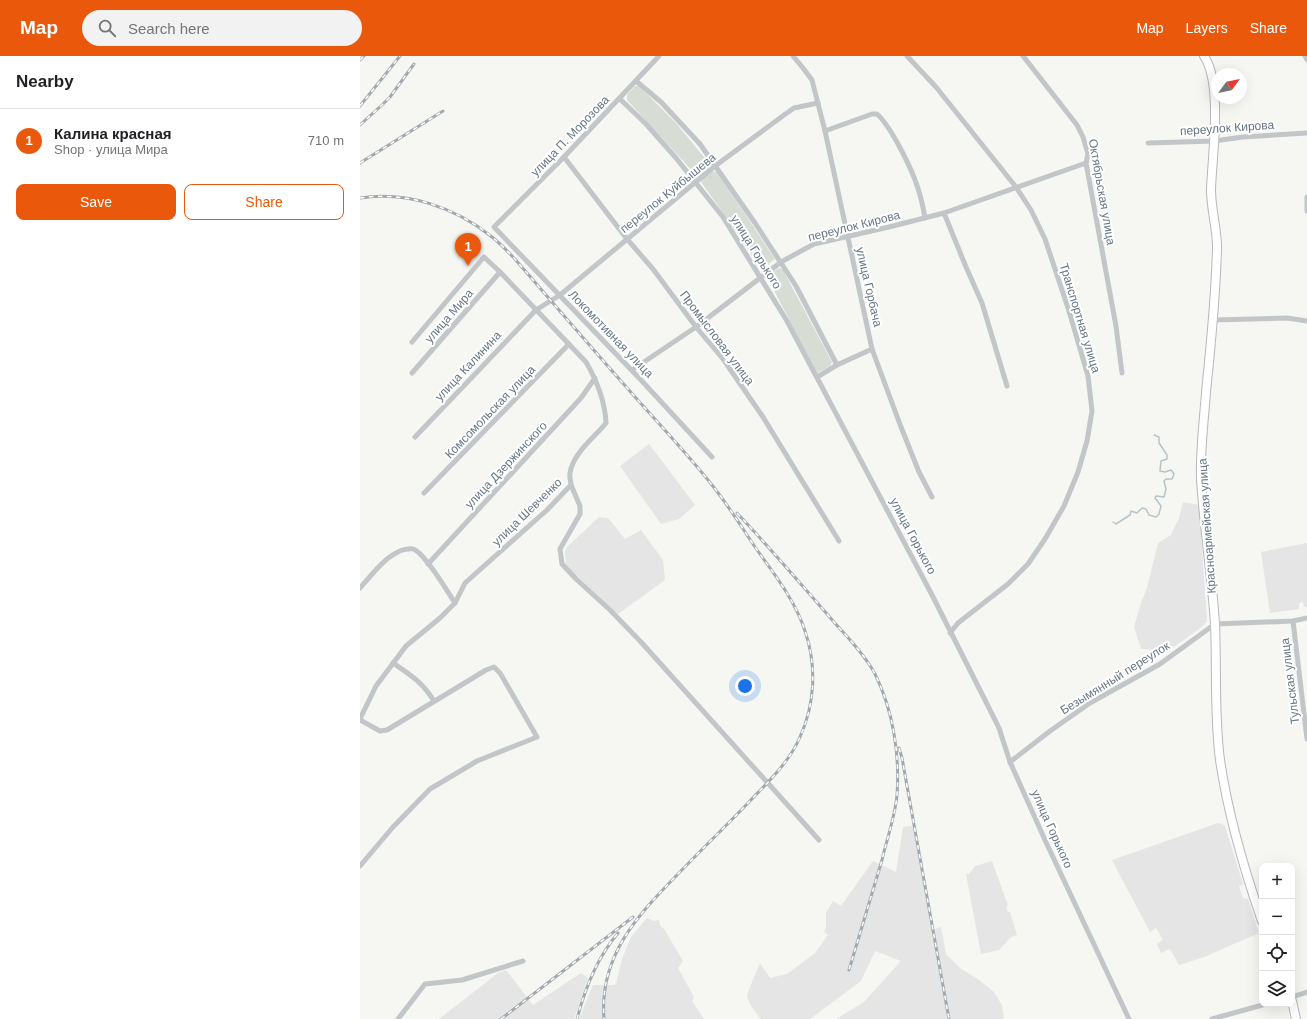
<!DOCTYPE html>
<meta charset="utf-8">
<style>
:root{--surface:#fff;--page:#f2f2f2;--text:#202124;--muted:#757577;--line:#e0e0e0;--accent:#ea580c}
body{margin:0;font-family:Helvetica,sans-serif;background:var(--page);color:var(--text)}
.controls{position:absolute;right:12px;bottom:12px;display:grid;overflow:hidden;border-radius:8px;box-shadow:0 4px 16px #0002}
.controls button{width:36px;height:36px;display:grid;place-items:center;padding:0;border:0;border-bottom:1px solid var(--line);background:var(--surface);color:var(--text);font:20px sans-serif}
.compass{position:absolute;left:851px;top:12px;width:36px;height:36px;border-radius:50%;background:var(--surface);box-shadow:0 4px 16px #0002;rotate:57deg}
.you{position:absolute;left:385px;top:630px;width:14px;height:14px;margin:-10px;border:3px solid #fff;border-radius:50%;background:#1a73e8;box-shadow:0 0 0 6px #1a73e833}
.badge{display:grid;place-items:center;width:26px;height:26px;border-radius:50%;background:var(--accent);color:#fff;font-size:13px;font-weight:700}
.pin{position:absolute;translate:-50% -33px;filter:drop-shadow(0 1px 2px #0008)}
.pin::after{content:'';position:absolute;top:21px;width:14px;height:12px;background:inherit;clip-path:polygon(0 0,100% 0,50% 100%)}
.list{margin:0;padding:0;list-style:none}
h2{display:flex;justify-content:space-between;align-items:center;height:52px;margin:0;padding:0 16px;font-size:17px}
h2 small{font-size:13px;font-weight:400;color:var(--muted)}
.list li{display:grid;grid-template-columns:26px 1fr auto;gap:12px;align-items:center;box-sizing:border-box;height:64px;padding:0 16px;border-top:1px solid var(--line)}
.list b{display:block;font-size:15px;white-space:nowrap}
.list p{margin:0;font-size:13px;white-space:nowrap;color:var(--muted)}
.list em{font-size:13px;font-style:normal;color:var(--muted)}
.actions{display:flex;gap:8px;padding:12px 16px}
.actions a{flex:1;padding:9px 0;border:1px solid var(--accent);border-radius:8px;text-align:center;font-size:14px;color:var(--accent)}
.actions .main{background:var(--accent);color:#fff}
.icon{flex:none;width:22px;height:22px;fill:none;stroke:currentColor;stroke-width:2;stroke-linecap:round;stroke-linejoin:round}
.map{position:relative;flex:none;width:947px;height:963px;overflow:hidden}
header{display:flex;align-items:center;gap:24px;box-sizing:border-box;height:56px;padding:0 20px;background:var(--accent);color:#fff}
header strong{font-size:19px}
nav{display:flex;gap:22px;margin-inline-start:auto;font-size:14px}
.search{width:280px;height:36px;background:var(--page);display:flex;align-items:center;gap:10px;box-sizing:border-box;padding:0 14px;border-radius:22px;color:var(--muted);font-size:15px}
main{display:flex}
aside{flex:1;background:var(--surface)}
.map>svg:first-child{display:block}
.built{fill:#e4e5e4}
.green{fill:#d7ddd4}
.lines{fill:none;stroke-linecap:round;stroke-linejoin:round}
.stream{stroke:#b7c4c8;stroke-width:1.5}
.primary-casing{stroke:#b5b9bd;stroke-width:10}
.minor{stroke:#c2c6c9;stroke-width:5}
.primary{stroke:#fff;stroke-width:8}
.rail-casing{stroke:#a2a9ae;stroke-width:3}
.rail{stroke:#fff;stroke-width:1.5;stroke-dasharray:4.5;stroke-linecap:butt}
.labels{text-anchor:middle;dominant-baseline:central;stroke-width:4;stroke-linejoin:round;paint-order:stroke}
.street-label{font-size:12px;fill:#657684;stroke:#fff}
</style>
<header>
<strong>Map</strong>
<div class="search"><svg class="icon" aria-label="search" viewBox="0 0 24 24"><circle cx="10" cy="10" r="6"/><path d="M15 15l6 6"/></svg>Search here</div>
<nav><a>Map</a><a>Layers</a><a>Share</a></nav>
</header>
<main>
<aside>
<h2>Nearby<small></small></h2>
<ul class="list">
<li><span class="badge">1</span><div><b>Калина красная</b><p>Shop · улица Мира</p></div><em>710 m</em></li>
</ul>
<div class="actions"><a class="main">Save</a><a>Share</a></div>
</aside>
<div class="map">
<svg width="947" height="963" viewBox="0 0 947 963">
<rect width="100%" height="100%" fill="#f6f6f3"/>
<g class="built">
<path d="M289 388 335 449 319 463 301 468 260 410Z"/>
<path d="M823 446 839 449 847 565 843 570 811 593 799 594 781 593 774 571 781 547 787 532 798 487 811 479 819 462Z"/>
<path d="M239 461 248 462 265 483 281 474 303 504 305 524 258 558 253 554 206 510 205 495 207 491Z"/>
<path d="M947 487V551H944L943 546 939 547V553L910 557 901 496Z"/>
<path d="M858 767 862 768 865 770 883 828 879 830 883 842 888 843 899 877 844 901 819 909 810 893 801 897 797 888 803 884 796 872 790 876 752 804Z"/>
<path d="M553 770 572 874 581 871 586 898 600 912 619 924 634 936 642 949 644 963H476L504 946 541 905 515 895 501 925 450 963H401L391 950 387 941 388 936 400 907 410 922 427 918 455 897 468 879 464 876 466 872V857L473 845 481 850 513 805 536 816 543 771Z"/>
<path d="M632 805 648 850 646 851 648 856H650L657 879 651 881 639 894 621 898 606 818H609L615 810Z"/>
<path d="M287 862 294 865 299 864 300 870 304 873 323 905 318 912 334 941 332 945 344 963H219L233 929H254L256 928 262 903 271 881Z"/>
<path d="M146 914 173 949 221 917 228 922 214 963H79L138 917Z"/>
</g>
<g class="green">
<path d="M275 30H279L315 66 348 106 350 111 339 120 336 119 267 44V39Z"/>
<path d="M352 115 357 116 415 203 400 214 385 188 341 126 342 123Z"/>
<path d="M419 212 423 214 472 306 470 310 457 317 407 221 409 218Z"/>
</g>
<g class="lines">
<path class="stream" d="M753 466 756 468 770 459 771 455 777 457 782 452 786 453 789 459 796 461 799 458 801 450 795 442 796 440 804 441 806 433 804 425 806 423H812L814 418 811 414 805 416 800 415 801 405 807 403V399L799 387V381L794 379"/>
<defs>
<g id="primary">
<path d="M844 0C863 28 852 100 851 134 851 153 857 172 857 191 856 239 851 288 846 336 844 365 840 394 841 423 844 472 852 520 855 568 857 613 854 659 860 704 868 759 884 813 902 865"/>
<path d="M932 945 936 963"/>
</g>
</defs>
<use href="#primary" class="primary-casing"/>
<g class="minor">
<path d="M299 0 204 101 134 171 281 324 352 401"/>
<path d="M433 0 443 12 452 24 465 75 512 293 541 371 559 416 572 441"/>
<path d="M547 0 576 31 656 131 671 154 685 183 709 255 728 320 732 355 727 385 718 416 704 450 685 483 668 508 648 528 598 567 590 577"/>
<path d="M663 0 717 69 723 81 728 98 726 107 756 270 762 317"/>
<path d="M945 0 947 4"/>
<path d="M276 25 301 46 340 88 395 167 436 230 477 309"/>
<path d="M260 43 286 68 316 102 363 161 427 265 571 537 626 646 639 672 650 706 685 784 769 963"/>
<path d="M465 75 512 58H517C526 66 531 76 537 86 551 112 560 131 565 162"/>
<path d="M788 87 854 85 883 81 947 77"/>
<path d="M204 101 267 183 293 213 336 271 363 303 403 361 479 485"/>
<path d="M947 141V155"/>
<path d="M584 157 606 211 622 247 647 330"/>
<path d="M853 264 927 262 947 265"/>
<path d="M52 286 124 201 140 216 226 306C237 325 245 345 246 367 234 382 213 397 210 417 209 421 211 425 211 429L187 454 105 527 95 547"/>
<path d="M272 314 336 271 421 206 454 188 529 171 584 157 726 107"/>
<path d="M52 317 140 216"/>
<path d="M457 321 477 309 512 293"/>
<path d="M55 381 176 254 200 239 355 110 424 59 434 52 458 47"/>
<path d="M211 429 220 450V458L200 493 202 508 216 523 250 554 281 586 459 784"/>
<path d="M64 437 209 288"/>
<path d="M68 508 221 342 235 322"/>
<path d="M0 532C11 520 23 503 38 496 41 494 50 492 53 493 65 497 87 535 95 547L80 562 46 590 16 630 0 663"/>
<path d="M933 565 947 683"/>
<path d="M33 607C52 620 62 626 74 645"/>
<path d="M0 664 20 675 27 674 126 614 134 611 140 617 177 681 117 705 70 733 33 771 0 810"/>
<path d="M650 706 690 675 730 647 800 608 855 568 933 565 947 562"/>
<path d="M932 941 947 936"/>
<path d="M38 963 65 928 102 924 163 905"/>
<path d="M852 963 906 948"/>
</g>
<use href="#primary" class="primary"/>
<defs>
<g id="rail">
<path d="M0 4 4 0"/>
<path d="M0 50 40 0"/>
<path d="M0 69 22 49 30 41 54 8"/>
<path d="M0 107 83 55"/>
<path d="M0 142C47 135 95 151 132 181 140 187 147 195 154 202 192 246 230 290 268 333 296 365 326 396 352 429 368 449 381 470 395 491 414 518 435 544 445 575 457 610 455 648 440 681 429 707 407 727 388 747 365 771 341 794 318 818 277 860 239 900 244 963"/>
<path d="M377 457C410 492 442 529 474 566 488 582 505 599 515 618 533 654 540 699 537 739 535 761 527 782 522 804 511 841 500 877 489 914"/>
<path d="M539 692 542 702 589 963"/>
<path d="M141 963 273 861"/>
<path d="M217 963C225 932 237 902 258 877"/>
</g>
</defs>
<use href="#rail" class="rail-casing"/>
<use href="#rail" class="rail"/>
</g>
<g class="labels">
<g class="street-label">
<text transform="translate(867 72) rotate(-4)">переулок Кирова</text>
<text transform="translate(210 80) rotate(-46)">улица П. Морозова</text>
<text transform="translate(742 136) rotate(80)">Октябрьская улица</text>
<text transform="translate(308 137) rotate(-39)">переулок Куйбышева</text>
<text transform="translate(494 170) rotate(-14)">переулок Кирова</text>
<text transform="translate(396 196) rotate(58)">улица Горького</text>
<text transform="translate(509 231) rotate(77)">улица Горбача</text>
<text transform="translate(89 260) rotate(-49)">улица Мира</text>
<text transform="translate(720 262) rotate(73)">Транспортная улица</text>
<text transform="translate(251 278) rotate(46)">Локомотивная улица</text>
<text transform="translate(357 282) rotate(53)">Промысловая улица</text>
<text transform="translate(108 310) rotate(-47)">улица Калинина</text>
<text transform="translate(130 356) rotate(-46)">Комсомольская улица</text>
<text transform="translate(146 409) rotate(-47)">улица Дзержинского</text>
<text transform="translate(167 456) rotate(-44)">улица Шевченко</text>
<text transform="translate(847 470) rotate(-94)">Красноармейская улица</text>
<text transform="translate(553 480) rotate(62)">улица Горького</text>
<text transform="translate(755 622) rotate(-32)">Безымянный переулок</text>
<text transform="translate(930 625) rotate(-97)">Тульская улица</text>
<text transform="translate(692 773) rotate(66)">улица Горького</text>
</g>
</g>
</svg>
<div class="controls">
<button>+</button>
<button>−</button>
<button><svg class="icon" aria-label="locate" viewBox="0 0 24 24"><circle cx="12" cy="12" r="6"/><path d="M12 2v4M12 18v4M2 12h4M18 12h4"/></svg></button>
<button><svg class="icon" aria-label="layers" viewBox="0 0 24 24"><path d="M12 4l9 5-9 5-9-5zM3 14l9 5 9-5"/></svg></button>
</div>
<svg class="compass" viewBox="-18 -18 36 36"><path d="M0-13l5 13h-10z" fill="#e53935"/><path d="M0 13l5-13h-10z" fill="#757577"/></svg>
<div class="you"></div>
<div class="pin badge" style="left:108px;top:210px">1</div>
</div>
</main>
